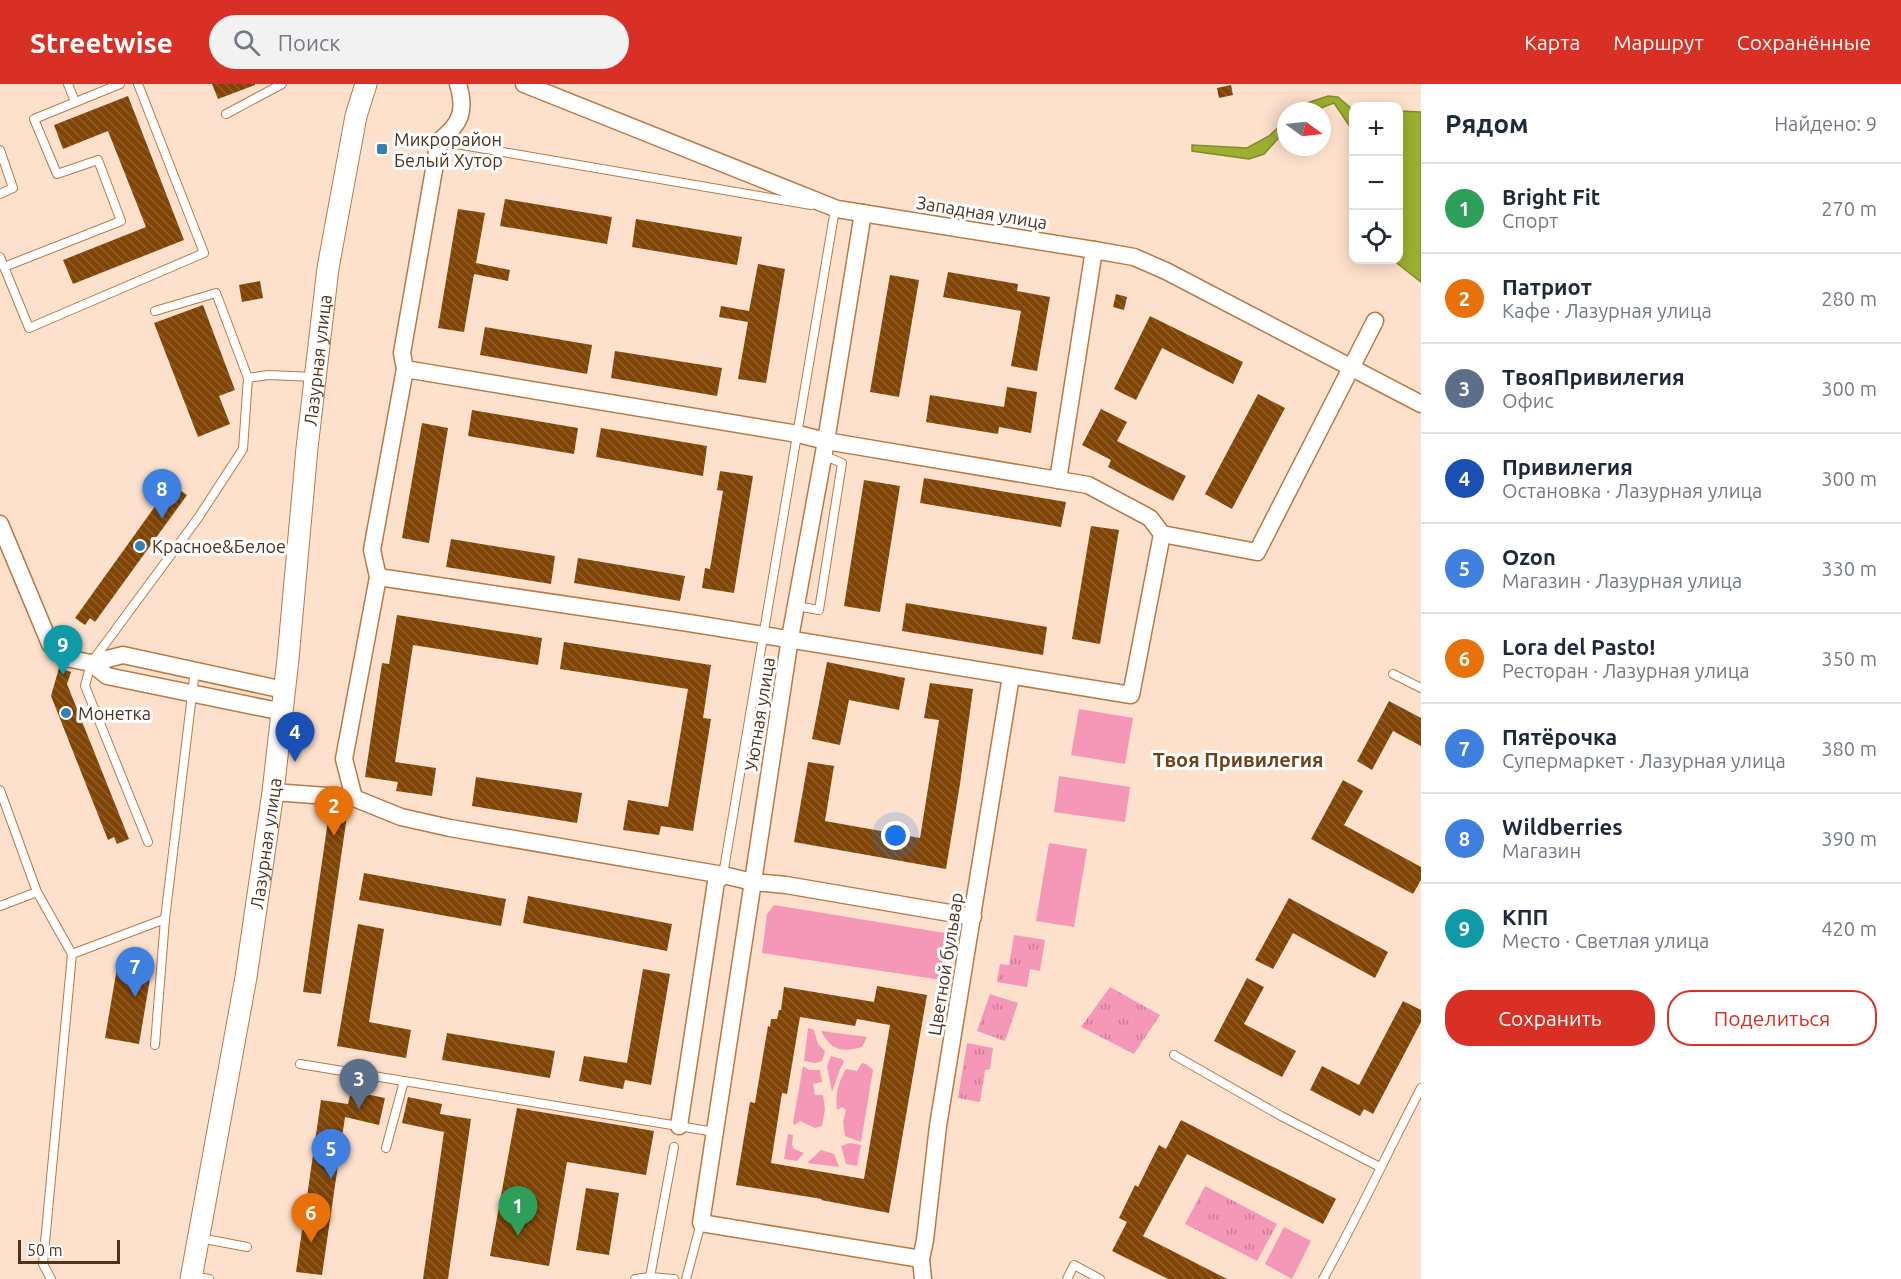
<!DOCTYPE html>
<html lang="ru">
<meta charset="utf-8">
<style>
:root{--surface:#fff;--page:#f2f2f3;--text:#1f2937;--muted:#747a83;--line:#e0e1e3;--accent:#d93025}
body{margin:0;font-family:Ubuntu,sans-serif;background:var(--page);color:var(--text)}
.controls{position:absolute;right:18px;top:18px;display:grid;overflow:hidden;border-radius:12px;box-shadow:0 3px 15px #0003}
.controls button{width:54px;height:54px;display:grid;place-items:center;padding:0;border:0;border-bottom:2px solid var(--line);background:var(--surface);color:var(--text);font:30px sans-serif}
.compass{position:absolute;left:1277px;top:18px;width:54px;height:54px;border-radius:50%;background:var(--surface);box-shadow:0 3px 15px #0003;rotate:105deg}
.scale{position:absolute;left:18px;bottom:15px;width:102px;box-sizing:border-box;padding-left:6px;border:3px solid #4e331d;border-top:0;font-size:16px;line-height:21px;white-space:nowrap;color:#4e331d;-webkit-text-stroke:4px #fff;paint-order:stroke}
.you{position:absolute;left:896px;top:752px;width:21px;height:21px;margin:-15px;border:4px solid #fff;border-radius:50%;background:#1a73e8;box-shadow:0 0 0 9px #1a73e833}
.badge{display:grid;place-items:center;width:39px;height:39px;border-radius:50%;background:var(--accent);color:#fff;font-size:20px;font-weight:700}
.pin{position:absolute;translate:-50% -50px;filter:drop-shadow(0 2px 3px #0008)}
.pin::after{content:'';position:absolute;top:32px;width:21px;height:18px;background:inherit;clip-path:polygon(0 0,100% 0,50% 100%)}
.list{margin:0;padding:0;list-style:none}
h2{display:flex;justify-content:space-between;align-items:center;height:78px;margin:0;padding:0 24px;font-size:26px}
h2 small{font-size:20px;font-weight:400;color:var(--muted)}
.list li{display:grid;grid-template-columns:39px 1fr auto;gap:18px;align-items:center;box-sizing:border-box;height:90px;padding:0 24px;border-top:2px solid var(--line)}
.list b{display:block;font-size:22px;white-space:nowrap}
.list p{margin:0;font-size:20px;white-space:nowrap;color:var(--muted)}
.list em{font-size:20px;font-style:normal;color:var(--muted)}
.actions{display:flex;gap:12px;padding:18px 24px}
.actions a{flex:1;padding:14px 0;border:2px solid var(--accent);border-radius:24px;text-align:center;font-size:21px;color:var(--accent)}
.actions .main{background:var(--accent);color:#fff}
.icon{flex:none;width:33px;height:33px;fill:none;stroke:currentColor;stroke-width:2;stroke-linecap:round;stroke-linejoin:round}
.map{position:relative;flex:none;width:1421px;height:1195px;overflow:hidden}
header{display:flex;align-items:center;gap:36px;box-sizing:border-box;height:84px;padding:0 30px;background:var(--accent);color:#fff}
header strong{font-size:28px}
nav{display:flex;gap:33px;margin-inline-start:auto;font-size:21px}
.search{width:420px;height:54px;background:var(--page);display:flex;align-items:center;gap:15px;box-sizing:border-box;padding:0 21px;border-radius:33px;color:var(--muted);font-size:22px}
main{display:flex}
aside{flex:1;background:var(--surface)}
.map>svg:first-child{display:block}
.grass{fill:#f597b7}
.park{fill:url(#park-tufts)}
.water{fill:#9bb031;stroke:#848a2b;stroke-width:1.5}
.building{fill:url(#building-back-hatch);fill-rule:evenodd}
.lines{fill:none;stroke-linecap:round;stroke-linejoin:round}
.service-casing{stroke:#b87945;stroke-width:10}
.minor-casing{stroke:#b87945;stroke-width:19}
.tertiary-casing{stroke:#b87945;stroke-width:23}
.service{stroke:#fff;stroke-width:8}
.minor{stroke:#fff;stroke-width:16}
.tertiary{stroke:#fff;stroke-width:21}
.poi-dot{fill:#2f82b2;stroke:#fff;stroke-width:2}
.labels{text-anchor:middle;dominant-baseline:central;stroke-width:6;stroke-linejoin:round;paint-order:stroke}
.poi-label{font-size:18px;fill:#4e331d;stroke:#fff;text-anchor:start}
.street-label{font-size:18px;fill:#4e331d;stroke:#fff}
.neighbourhood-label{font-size:20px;font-weight:bold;fill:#704219;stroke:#fff}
</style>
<header>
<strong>Streetwise</strong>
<div class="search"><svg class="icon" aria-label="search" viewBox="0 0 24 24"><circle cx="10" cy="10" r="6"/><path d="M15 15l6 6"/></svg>Поиск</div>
<nav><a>Карта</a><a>Маршрут</a><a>Сохранённые</a></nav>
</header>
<main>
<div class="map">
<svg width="1421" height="1195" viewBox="0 0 1421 1195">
<defs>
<pattern id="park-tufts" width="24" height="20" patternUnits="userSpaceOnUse" patternTransform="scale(1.5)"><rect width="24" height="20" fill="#f597b7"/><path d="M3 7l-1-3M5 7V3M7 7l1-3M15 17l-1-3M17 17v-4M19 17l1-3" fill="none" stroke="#c97c94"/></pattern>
<pattern id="building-back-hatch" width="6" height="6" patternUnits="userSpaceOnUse" patternTransform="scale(1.5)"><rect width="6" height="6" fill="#804506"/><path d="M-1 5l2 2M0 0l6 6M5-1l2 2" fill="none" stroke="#8f5e2a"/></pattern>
</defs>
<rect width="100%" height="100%" fill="#fde1cc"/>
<g class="grass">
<path d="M1079 625 1133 634 1125 680 1071 671Z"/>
<path d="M1059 692 1130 703 1125 738 1054 728Z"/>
<path d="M1049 759 1087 765 1074 843 1036 837Z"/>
<path d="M774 821 951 850 942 896 762 869 767 830Z"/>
<path d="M808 944 814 946 818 960 825 967 822 977 815 979 804 977Z"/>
<path d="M821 947 867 953 862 963C841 969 831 966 821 947Z"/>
<path d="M831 972 842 975 844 978 840 985 832 1008 827 982Z"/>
<path d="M862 979 866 980 873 986 861 1058 845 1052 843 1038 846 1026 842 1023 837 1026C835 1010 838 999 846 985L857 987Z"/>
<path d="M803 982 809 986H820L822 998 813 1000 815 1011H823L825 1025 822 1042 815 1044 800 1037 795 1041 793 1039Z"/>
<path d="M788 1050 793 1051 792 1061 794 1065 804 1069 797 1077 784 1075Z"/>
<path d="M850 1059 861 1061 857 1082 846 1080 841 1062Z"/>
<path d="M821 1066 834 1070 839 1083 807 1079Z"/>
<path d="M1284 1143 1311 1157 1292 1195 1265 1180Z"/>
</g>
<g class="park">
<path d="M1014 851 1045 856 1040 887 1030 885 1027 903 997 898 1000 880 1009 881Z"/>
<path d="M1110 903 1160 931 1134 970 1081 943Z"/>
<path d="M990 910 1018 919 1005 957 977 947Z"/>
<path d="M967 959 993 964 990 985 985 986 980 1018 958 1014Z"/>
<path d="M1205 1102 1277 1140 1257 1177 1185 1140Z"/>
</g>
<g class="water">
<path d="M1328 12 1338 13 1353 26V47L1334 19 1313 27H1296L1304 20Z"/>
<path d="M1399 27 1421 28V198L1393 176H1398Z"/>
<path d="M1286 36V46L1264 70 1249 75 1192 67V61L1247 64 1269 52Z"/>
</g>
<g class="building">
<path d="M212 0H255V1L218 15Z"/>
<path d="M1231 1 1233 11 1219 14 1217 4Z"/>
<path d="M128 12 184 156 73 200 63 176 146 143 108 47 63 65 54 41Z"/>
<path d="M505 115 612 133 607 160 500 142Z"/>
<path d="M458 125 485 129 476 179 510 186 508 197 474 190 464 248 438 244Z"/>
<path d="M636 135 742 153 737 181 632 163Z"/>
<path d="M758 180 785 185 766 299 738 295 748 238 719 233 721 222 749 227Z"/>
<path d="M948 188 1018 200 1017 207 1050 213 1037 287 1011 282 1021 227 943 213Z"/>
<path d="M890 191 919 196 899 313 870 308Z"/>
<path d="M260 197 263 214 242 218 239 201Z"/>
<path d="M1116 210 1127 213 1124 226 1113 223Z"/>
<path d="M203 221 235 306 219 312 230 340 198 353 154 239Z"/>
<path d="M1150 232 1243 278 1233 300 1162 264 1136 316 1114 305Z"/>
<path d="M485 243 592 261 587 290 480 271Z"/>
<path d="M615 267 722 284 717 312 611 294Z"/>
<path d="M1007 303 1037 308 1031 349 999 343 998 350 926 338 930 311 1004 323Z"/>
<path d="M1258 310 1285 324 1232 425 1205 410Z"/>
<path d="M1101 325 1127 338 1117 357 1186 392 1173 417 1108 383 1111 376 1082 361Z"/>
<path d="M472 326 578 344 574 370 468 352Z"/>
<path d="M422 339 448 344 429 459 402 454Z"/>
<path d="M601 344 707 362 703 392 596 373Z"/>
<path d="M720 387 753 392 734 509 702 504 705 484 710 485 723 407 717 406Z"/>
<path d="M924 394 1066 418 1061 443 920 419Z"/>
<path d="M864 396 900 402 880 528 844 522Z"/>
<path d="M171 400 187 411 95 538 90 534 85 541 75 534Z"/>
<path d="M1091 442 1119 446 1100 560 1072 555Z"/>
<path d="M451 455 555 472 551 500 446 483Z"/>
<path d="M578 474 685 492 680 517 574 499Z"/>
<path d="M906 519 1047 543 1043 571 902 547Z"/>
<path d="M397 531 542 554 538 581 413 561 395 678 436 684 432 712 396 707 398 698 365 693 382 579 389 580Z"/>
<path d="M564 558 711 581 703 634 711 635 693 747 661 742 659 751 623 746 628 716 668 723 688 605 560 585Z"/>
<path d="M827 578 905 594 899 626 849 616 840 661 812 655Z"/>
<path d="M59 584 71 588 67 600 129 755 117 760 114 753 108 756 51 612Z"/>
<path d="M930 599 973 605 960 700 946 785 794 758 808 678 834 682 825 737 920 754 939 636 924 634Z"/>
<path d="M1389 617 1421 634V662L1393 647 1372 686 1357 677Z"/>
<path d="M476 693 582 709 577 739 472 722Z"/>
<path d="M1343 696 1363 707 1344 741 1421 783V796L1413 810 1311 755Z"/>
<path d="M330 723 348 725 321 910 303 908Z"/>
<path d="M364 789 506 815 501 842 359 816Z"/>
<path d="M528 812 672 840 667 867 523 839Z"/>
<path d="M1289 814 1388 868 1375 894 1293 849 1273 885 1255 876Z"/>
<path d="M358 840 384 845 369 938 411 946 406 974 337 962Z"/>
<path d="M118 878 152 883 139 960 105 954Z"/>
<path d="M643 885 670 890 651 1001 625 996 623 1005 579 997 584 972 627 979Z"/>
<path d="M1247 894 1264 903 1244 940 1296 967 1282 993 1214 957Z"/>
<path d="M877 902 927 911 889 1129 821 1116 822 1115 736 1101 750 1018 755 1019 768 942 770 943 771 935H777L779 926H781L784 903 874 918ZM800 933 855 942 857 935 890 941 864 1095 771 1079 782 1009 787 1010Z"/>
<path d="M1403 917 1421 926V938L1373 1030 1364 1025 1360 1032 1310 1006 1322 982 1359 1001Z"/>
<path d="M447 949 555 967 550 994 442 976Z"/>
<path d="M351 1007 385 1014 379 1041 345 1033 322 1191 296 1188 321 1016 348 1020Z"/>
<path d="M408 1013 442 1020 440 1030 471 1035 448 1195H423L444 1048 402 1039Z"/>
<path d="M517 1024 654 1047 646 1091 567 1078 549 1182 490 1172Z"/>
<path d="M1181 1036 1336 1115 1323 1140 1187 1070 1143 1152 1227 1195H1168L1112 1167 1127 1138 1119 1134 1135 1101 1138 1103 1159 1061 1166 1065Z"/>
<path d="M586 1104 619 1109 609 1171 576 1166Z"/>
</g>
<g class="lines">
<defs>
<g id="service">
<path d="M68 0 75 18"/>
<path d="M226 30 282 0"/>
<path d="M439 57 811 121"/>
<path d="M0 66 13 104 0 110"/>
<path d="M0 173 29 244 204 169 138 0"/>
<path d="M4 183 121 137 98 76 57 90 34 35 120 0"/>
<path d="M155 227 216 209 248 294 268 291 314 293"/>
<path d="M796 522 819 526 842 379 823 371"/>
<path d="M1393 590 1421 604"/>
<path d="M0 706 37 808 72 870 165 835"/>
<path d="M148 758 85 602 91 579 198 434 243 365 248 294"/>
<path d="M723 791 835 125"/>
<path d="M0 822 37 808"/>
<path d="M155 961 165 835 195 586"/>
<path d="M1174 971 1281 1032 1380 1083"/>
<path d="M300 980 715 1048"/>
<path d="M386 1064 404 997"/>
<path d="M200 1154 247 1163"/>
<path d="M192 1192 209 1195"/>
<path d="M650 1193 674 1063"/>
<path d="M51 1195 43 1180 72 870"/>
<path d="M635 1195 650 1193 674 1195"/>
<path d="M686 1195 701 1139"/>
<path d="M1067 1195 1074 1181 1100 1195"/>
<path d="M1323 1195C1358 1133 1388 1067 1421 1004"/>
</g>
<g id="minor">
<path d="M458 0C466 27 461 40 439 57L402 269 405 285 372 466 378 493 344 675 354 714 401 733 450 744 723 791 753 798 786 801 973 833"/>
<path d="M524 0 837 125 1094 166 1134 173 1166 187 1421 320"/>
<path d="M863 129 826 357 790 554 701 1139 921 1175"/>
<path d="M405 285 798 350 826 357 1088 401 1150 434 1162 450 1257 468 1375 237"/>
<path d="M1058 396 1094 166"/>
<path d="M0 440 50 560 66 574 91 579"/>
<path d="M378 493 689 539 1131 611 1162 450"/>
<path d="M283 628 107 592 91 579 123 571 284 606"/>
<path d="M273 708 354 714"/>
<path d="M679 1042 716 798 723 791"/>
<path d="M923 1195 921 1175 925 1156 938 1042 1011 592"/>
</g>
<g id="tertiary">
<path id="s1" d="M191 1195 246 893 273 708 288 575 307 364 328 184 356 32 366 0"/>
</g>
</defs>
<use href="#service" class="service-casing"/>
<use href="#minor" class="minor-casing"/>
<use href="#tertiary" class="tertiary-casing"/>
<use href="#service" class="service"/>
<use href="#minor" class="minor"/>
<use href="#tertiary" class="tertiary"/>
</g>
<g class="poi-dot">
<rect x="376" y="59" width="12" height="12" rx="3"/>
<circle cx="140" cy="462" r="6"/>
<circle cx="66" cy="629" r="6"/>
</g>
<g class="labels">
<g class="poi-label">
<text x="394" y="55">Микрорайон<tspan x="394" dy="21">Белый Хутор</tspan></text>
<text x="152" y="462">Красное&amp;Белое</text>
<text x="78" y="629">Монетка</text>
</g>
<g class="street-label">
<text transform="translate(982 128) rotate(9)">Западная улица</text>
<text stroke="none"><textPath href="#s1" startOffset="928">Лазурная улица</textPath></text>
<text transform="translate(759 630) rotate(-81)">Уютная улица</text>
<text stroke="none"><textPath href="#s1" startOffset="442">Лазурная улица</textPath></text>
<text transform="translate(945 880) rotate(-81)">Цветной бульвар</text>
</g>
<g class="neighbourhood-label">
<text x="1238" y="675">Твоя Привилегия</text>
</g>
</g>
</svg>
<div class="controls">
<button>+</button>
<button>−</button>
<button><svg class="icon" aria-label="locate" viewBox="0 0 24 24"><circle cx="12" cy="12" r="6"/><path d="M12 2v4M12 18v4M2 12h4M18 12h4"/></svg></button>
</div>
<svg class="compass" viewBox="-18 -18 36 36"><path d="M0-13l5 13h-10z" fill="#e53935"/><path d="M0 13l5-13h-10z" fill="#747a83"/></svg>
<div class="scale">50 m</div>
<div class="you"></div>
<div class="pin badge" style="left:518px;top:1152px;background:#2e9e5b">1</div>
<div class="pin badge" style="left:334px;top:752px;background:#e8710a">2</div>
<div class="pin badge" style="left:359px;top:1025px;background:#5c6f8a">3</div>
<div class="pin badge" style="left:295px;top:678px;background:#1a4fb4">4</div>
<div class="pin badge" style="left:331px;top:1095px;background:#3f7fe0">5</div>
<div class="pin badge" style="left:311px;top:1159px;background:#e8710a">6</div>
<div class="pin badge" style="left:135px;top:913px;background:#3f7fe0">7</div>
<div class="pin badge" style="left:162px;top:435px;background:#3f7fe0">8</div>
<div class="pin badge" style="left:63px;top:591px;background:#0f9aa8">9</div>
</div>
<aside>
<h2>Рядом<small>Найдено: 9</small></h2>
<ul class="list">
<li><span class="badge" style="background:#2e9e5b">1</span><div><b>Bright Fit</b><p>Спорт</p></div><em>270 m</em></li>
<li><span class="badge" style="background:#e8710a">2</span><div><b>Патриот</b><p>Кафе · Лазурная улица</p></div><em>280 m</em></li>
<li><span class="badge" style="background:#5c6f8a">3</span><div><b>ТвояПривилегия</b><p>Офис</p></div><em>300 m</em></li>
<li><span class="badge" style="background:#1a4fb4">4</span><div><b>Привилегия</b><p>Остановка · Лазурная улица</p></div><em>300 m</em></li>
<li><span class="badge" style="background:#3f7fe0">5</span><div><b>Ozon</b><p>Магазин · Лазурная улица</p></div><em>330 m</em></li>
<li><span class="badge" style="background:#e8710a">6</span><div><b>Lora del Pasto!</b><p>Ресторан · Лазурная улица</p></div><em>350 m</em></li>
<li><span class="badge" style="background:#3f7fe0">7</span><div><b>Пятёрочка</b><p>Супермаркет · Лазурная улица</p></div><em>380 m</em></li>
<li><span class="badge" style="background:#3f7fe0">8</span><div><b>Wildberries</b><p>Магазин</p></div><em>390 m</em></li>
<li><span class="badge" style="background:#0f9aa8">9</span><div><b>КПП</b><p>Место · Светлая улица</p></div><em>420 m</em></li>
</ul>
<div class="actions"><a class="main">Сохранить</a><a>Поделиться</a></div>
</aside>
</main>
